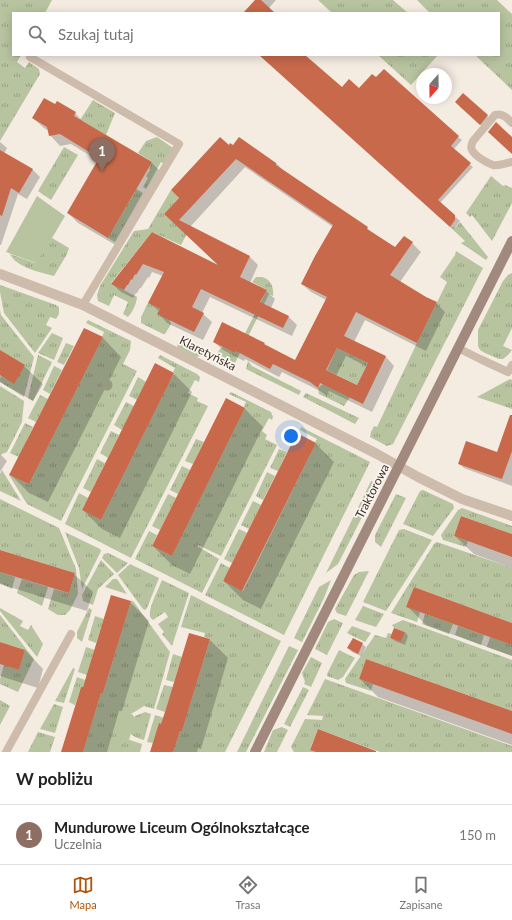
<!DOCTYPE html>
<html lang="pl">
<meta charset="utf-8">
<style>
:root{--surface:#fff;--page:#f2f2f2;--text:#222;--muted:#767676;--line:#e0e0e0;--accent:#b45309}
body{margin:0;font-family:Lato,sans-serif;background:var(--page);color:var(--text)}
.compass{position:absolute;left:416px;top:68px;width:36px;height:36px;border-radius:50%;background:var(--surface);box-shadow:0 2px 10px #0003;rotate:200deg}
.you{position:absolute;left:291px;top:436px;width:14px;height:14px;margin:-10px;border:3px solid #fff;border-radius:50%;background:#1a73e8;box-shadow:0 0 0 6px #1a73e833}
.badge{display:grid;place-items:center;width:26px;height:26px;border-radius:50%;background:var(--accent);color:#fff;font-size:13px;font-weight:700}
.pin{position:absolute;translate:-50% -33px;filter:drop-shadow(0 1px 2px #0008)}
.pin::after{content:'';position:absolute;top:21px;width:14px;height:12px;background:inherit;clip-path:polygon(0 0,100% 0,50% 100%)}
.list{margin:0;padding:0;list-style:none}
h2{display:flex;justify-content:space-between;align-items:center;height:52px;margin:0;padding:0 16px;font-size:17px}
h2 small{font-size:13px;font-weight:400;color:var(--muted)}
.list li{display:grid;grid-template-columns:26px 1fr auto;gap:12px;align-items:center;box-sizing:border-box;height:60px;padding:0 16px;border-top:1px solid var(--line)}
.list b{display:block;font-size:15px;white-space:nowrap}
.list p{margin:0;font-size:13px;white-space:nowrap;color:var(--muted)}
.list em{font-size:13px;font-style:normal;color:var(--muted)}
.icon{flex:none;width:22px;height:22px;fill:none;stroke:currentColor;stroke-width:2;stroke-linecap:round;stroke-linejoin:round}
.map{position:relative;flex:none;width:512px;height:752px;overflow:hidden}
.search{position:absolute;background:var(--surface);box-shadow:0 2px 10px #0003;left:12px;right:12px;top:12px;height:44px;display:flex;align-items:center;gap:10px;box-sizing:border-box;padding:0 14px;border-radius:0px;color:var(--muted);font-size:15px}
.sheet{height:112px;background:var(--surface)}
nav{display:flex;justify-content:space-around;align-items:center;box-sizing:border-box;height:56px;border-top:1px solid var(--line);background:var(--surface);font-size:11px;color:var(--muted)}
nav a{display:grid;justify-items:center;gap:2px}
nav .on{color:var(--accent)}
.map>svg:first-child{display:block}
.grass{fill:url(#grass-tufts)}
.green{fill:#b8c4a0}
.shadow{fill:#0003;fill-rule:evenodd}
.building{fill:#c8694b;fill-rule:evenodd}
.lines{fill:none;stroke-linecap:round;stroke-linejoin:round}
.service{stroke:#cdbbac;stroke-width:8}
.minor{stroke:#cdbbac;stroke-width:10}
.secondary{stroke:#a18a7d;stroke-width:10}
.tree{fill:#969b7f}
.labels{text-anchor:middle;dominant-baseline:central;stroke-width:3.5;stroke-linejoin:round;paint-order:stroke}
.street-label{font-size:12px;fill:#3b302b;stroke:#fbf5ee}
</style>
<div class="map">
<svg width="512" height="752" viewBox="0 0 512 752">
<defs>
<pattern id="grass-tufts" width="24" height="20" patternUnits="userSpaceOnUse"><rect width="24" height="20" fill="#b8c4a0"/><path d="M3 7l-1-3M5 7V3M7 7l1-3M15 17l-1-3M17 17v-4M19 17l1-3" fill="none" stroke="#97a083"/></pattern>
</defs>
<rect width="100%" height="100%" fill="#f4ebe1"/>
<g class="grass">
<path d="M0 0H52L45 13H13V55H21L17 62 25 68 29 62 39 69 40 74 0 141Z"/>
<path d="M318 0H393L408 13H332Z"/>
<path d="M417 0H497L512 14V90L475 55H499V13H430Z"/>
<path d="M378 55H438L411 85Z"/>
<path d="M93 100 115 113 106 135 80 120Z"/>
<path d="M157 137 173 148 164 164 161 162 146 189 143 187 148 178 146 176 150 170 149 169 152 162 138 153 146 141Z"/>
<path d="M64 147 78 155 51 200 38 191Z"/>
<path d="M491 176 503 186 505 185 512 188V203L492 241 472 215 470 217 466 213Z"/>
<path d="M119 179 143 193 115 242 108 238 135 192 118 182Z"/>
<path d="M171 190 179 198 164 214 175 224 191 226 181 245 152 232 111 283 137 297C136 305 133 311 128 317L123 314 128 302 114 295 109 306 98 301 97 295 100 286 134 231 148 229Z"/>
<path d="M460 222 488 257 486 260 461 243 465 241 450 227 451 226 455 228Z"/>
<path d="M52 238 69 248 67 254 54 276C40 272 17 268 10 254L35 263Z"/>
<path d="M456 251 483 268 393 444 387 446 370 437 371 432 374 426 377 427 417 343 447 282 440 277 455 255Z"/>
<path d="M512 273V328L503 346 512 350 508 355 503 359H499L485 353 480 350 478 346V330L503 281 508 275Z"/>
<path d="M256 277C258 277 260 277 262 277 271 279 274 288 273 296L269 294 235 363 217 354 220 349 223 347 235 353 267 290 252 282Z"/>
<path d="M0 285 56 305 59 307V314L56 319 50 317 46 325 52 328 35 353 4 313 0 292Z"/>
<path d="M148 303C157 307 168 313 171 324L165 334H163L141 323V317Z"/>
<path d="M0 310 1 315 34 357 24 397 0 382V379L1 376 14 383 0 350Z"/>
<path d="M88 320 131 341 130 350 123 364 137 371 61 521 27 504 9 475 29 484 103 337H102L104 332 86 323Z"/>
<path d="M52 333 63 338 54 360 38 353Z"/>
<path d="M179 341 204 353V355L196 357 177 347Z"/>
<path d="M66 343 74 346 64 365 57 362Z"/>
<path d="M337 348 368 363 357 385 327 370Z"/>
<path d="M38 355 52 362 33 401 28 398Z"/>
<path d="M160 355 197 374 200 377 199 382 195 380 188 393 198 398 197 401 208 406 131 558 65 524 79 493 88 498 82 510 101 520 174 373 173 372 175 368 158 358Z"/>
<path d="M248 361 252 366 301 391 299 395 246 369Z"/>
<path d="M54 366 62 370 50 394 43 390Z"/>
<path d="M138 377 146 382 137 400 129 396Z"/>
<path d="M510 379 512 380V409L477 397Z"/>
<path d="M323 384 350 397 344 406 319 394 318 388Z"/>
<path d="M0 386 24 401 22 422 7 452 0 455Z"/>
<path d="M231 392 271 412 273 417 272 420 269 418 262 431 267 435 265 439 277 445 221 556 198 545 197 546 219 559 202 593 135 559 149 531 157 535 152 546 172 556 245 408 244 407 246 402 229 394Z"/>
<path d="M306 393 359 418 355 424 303 397Z"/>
<path d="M40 395 48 399 36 422 28 418Z"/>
<path d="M126 402 134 406 122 430 114 425Z"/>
<path d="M25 423 33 427 19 457 10 453Z"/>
<path d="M301 427 370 462 284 635 205 595 221 563 230 568 223 581 243 591 316 443 315 442 317 439 300 430Z"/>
<path d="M111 431 119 435 108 458 100 453Z"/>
<path d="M196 439 204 442 193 464 185 461Z"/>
<path d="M279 449 287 452 278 471 270 468Z"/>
<path d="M97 459 105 463 91 492 83 488Z"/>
<path d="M182 466 190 470 178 494 170 490Z"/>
<path d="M2 470 21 501 0 491V474Z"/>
<path d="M267 472 275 476 263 500 256 496Z"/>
<path d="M371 481 379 484 338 564 326 573Z"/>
<path d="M423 490 453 504 454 508 433 536 403 524 420 491Z"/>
<path d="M168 494 176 498 160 530 152 526Z"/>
<path d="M396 494 406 498 381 547 375 542V535Z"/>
<path d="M0 499 59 528 76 569 78 594 70 610 65 615H58L48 609 54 589 69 593 75 573 0 550Z"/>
<path d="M253 501 261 505 249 529 241 525Z"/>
<path d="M462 508 512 526V534L461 516 454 536 468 541 466 547 443 540 441 535 458 510Z"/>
<path d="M239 529 247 533 232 563 224 559Z"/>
<path d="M404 529 432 540 386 611 363 602 399 530Z"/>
<path d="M65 532 100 549 101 551 82 589 79 568Z"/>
<path d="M437 542 512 568V623L414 587 407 607 420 612 417 622 391 613 434 544Z"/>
<path d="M108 553 128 563 117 573 102 558 104 554Z"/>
<path d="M101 560 114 574 98 589 93 605 83 601 82 595Z"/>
<path d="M130 564 159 578 147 608 145 610 143 609 118 575Z"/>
<path d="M369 571 346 616 337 613 335 609 354 575 359 572Z"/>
<path d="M0 572 15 577 12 589 0 583Z"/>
<path d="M22 579 48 587 42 606 17 593Z"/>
<path d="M113 579H117L127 594 105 587Z"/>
<path d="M162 580 189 593 172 646 162 634 164 632 158 624 168 617 165 612 153 620C151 618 150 618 150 615 149 607 159 588 162 580Z"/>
<path d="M331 580 324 598 302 642 294 638 319 587Z"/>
<path d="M191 595 281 641 225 752H173L180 731H182L210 639 204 637 205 633 181 627Z"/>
<path d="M131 601H133L170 652 154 709 144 706 131 714 123 711 127 739 142 744 140 752H83L101 693H103Z"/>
<path d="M363 606 384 614 376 627 355 620Z"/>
<path d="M0 608 23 621 20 626 28 630 31 625 43 644 37 657 0 611Z"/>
<path d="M89 608 92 610 82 642 77 638V632Z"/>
<path d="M425 614 453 624 449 634 422 624Z"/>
<path d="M0 615 34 659 18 692 0 684V679L4 665 19 670 25 650 0 642Z"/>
<path d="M95 616 104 619 96 643 88 640Z"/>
<path d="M334 619 343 623 327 655 315 649 328 622Z"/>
<path d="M403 620 512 660V711L366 659 359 679 373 684 371 691 346 683 345 679 375 635 386 638 388 633 392 634 390 638 401 642 405 632 394 628 392 625Z"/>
<path d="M352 626 371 633 365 642 347 633Z"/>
<path d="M458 626 484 635 481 645 455 635Z"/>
<path d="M490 637 512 645V656L487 647Z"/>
<path d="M289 646 298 650 246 752H237Z"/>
<path d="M86 647 95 650 87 675 78 672Z"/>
<path d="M339 650 355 658 343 677 338 680 327 676V674Z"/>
<path d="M173 654 182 657 174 682 166 680Z"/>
<path d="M311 657 322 663 311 687 304 684 305 682 302 673Z"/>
<path d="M73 668 75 669 64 703 55 701Z"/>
<path d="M77 677 85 680 83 687H81L75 705 69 702Z"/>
<path d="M325 679 512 746V752H380L318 729 310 749 316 752H294L291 747 305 719 322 720 323 716 307 715Z"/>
<path d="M164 685 173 687 165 712 156 709Z"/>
<path d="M303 687 309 690 290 727 284 724Z"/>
<path d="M0 700 10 706 0 725Z"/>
<path d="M54 704 63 707 55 733 40 729Z"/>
<path d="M145 712 151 714 144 740C124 734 131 733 135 716Z"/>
<path d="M155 715 164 718 162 724H159L153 743 147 742Z"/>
<path d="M282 727 288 730 277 752H264L273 730Z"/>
<path d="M38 732 55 737 50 752H28Z"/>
</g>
<g class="green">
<path d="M37 196 65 216 52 238 36 263 6 252Z"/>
<path d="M123 710 133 715 135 718 129 740 127 739 116 730Z"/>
</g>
<g class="shadow">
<path d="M256 0H276L269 8 274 13H244Z"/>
<path d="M260 55H304L342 89 359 90 377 79 384 71 458 137 462 140 453 150 473 167 440 203 460 221 454 229Z"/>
<path d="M56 105 75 113 85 124 152 163 162 173 119 247 78 223 68 213 99 161 71 144 60 146 50 135 49 131 44 128 33 118Z"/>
<path d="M459 106 487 116 490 119 483 127Z"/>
<path d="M0 142 7 148 4 154 33 170 40 177 27 199 18 194 1 245H0Z"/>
<path d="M229 146 276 163 284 171 395 248 404 237 412 243 421 252 400 282 436 303 445 312 426 351 365 320 354 342 386 357 394 366 372 412 329 391 327 396 320 391 282 372 279 377 245 359 244 361 223 350 214 342 264 344 267 347 296 361 326 300 311 292 302 284 333 227 245 167 190 227 250 257 258 265 250 283 266 291 275 299 271 308 288 316 297 325 292 336 210 297 202 313 212 322 203 340 167 323 159 314 160 312 149 303 163 276 152 272 149 278 148 277 141 288H140L137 293H136L133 298 121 292 112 284 152 233 221 267 174 222ZM346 356 368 367 358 387 336 376Z"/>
<path d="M84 329 103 338 121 357 48 502 29 493 11 475Z"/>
<path d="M0 352 24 366 43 384 33 401 0 382Z"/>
<path d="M174 374 192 392 120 538 102 529 83 510Z"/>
<path d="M226 399 245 409 263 427 190 574 172 565 153 546Z"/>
<path d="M512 415V486L464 468 459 463 498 453Z"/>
<path d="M297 434 316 444 334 462 261 609 243 600 224 581Z"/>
<path d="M0 454 7 461 0 472Z"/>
<path d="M512 535V568L474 554 455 536Z"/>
<path d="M0 551 74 574 93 592 87 611 0 584Z"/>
<path d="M130 602 149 621 122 711H119L107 752H62L84 688Z"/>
<path d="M408 607 512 624V656L426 625Z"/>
<path d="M405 632 408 636 405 645 395 641 391 638Z"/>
<path d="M210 640 228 658 201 749 198 748 197 752H151Z"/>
<path d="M0 643 25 650 43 669 38 688 0 676Z"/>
<path d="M362 644 366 647 361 656 352 652 349 648Z"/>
<path d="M360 679 512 712V745L378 697Z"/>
</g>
<g class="building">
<path d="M255 0H261L275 13H243Z"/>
<path d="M259 55H305L342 87 349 79 359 88 372 74 376 77 384 69 459 136 451 146 471 163 438 200 455 215V220L450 227Z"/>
<path d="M463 93 488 115 480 125 455 102Z"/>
<path d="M44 98 55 104 57 101 76 112 74 116 152 162 108 238 67 213 99 158 60 134 49 136 47 127 32 118Z"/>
<path d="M496 122 512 137V154L488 132Z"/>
<path d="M220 137 229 145 230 143 233 145 239 137 276 163V165L368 227 367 229 395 247 404 236 413 242 390 275 426 297 437 302 417 343 356 312 344 336 386 356 363 404 320 383 318 388 310 382 273 364 270 369 236 351 235 353 213 342 222 322 265 343 264 344 295 360 327 297 301 284 315 256 333 225 236 159 179 220 250 256 240 277 267 290 260 302 289 316 283 328 201 289 192 307 204 313 194 332 157 314 160 309 148 303 164 272 143 264 136 275 135 274 132 280 131 279 128 285H127L124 290 111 284 152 232 218 265 164 214 179 198 171 190ZM337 348 368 363 357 385 326 370Z"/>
<path d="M0 150 33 169 19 193 11 188 2 216 0 215Z"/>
<path d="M84 328 103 337 29 484 9 475Z"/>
<path d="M0 350 25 365 14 384 0 375Z"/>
<path d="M155 363 174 373 101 520 82 510Z"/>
<path d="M226 398 245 408 172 556 152 546Z"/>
<path d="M510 415H512V451L502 479 458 464 466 441 497 452Z"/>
<path d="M297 433 316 443 242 591 223 581Z"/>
<path d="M461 516 512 534V557L454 536Z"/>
<path d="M0 550 75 573 69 593 0 572Z"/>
<path d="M414 587 512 623V645L406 607Z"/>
<path d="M111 595 131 601 103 693H101L83 752H61L81 687H83Z"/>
<path d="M394 628 405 632 401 642 390 638Z"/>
<path d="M189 633 210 639 182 731H180L173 752H150L159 723 161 724 165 712Z"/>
<path d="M353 638 363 643 358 654 347 648Z"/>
<path d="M0 642 25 650 19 670 0 664Z"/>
<path d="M366 659 512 711V734L359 679Z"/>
<path d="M318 729 376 751V752H316L310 750Z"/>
</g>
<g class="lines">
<g class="service">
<path d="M30 57 179 144 87 298 83 305"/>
<path d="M512 123C507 118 503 113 495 115L473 141C472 144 470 147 472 150 475 156 487 163 493 165 499 166 506 163 512 162"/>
<path d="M458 348 480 359 508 372 512 365"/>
<path d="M6 752 71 634"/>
</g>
<path class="minor" d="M0 274 83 305 377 454 418 477 462 499 512 516"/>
<path class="secondary" d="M255 752 512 241"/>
</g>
<circle class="tree" cx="107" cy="385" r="5.5"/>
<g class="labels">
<g class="street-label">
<text transform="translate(208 353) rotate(27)">Klaretyńska</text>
<text transform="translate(372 491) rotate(-63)">Traktorowa</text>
</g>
</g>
</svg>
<svg class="compass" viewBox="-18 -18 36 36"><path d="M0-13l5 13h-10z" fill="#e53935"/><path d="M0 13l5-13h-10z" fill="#767676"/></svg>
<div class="you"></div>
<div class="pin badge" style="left:102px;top:171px;background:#8d6e63">1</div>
<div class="search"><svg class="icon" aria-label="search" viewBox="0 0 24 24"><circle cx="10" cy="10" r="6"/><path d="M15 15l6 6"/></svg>Szukaj tutaj</div>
</div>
<section class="sheet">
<h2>W pobliżu<small></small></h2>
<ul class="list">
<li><span class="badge" style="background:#8d6e63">1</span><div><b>Mundurowe Liceum Ogólnokształcące</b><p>Uczelnia</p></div><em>150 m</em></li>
</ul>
</section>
<nav>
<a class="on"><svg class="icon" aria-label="map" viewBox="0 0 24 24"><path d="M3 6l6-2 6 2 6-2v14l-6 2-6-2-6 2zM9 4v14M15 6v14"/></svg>Mapa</a>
<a><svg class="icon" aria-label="directions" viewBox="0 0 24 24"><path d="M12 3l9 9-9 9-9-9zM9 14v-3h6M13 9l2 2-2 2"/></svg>Trasa</a>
<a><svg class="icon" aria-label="saved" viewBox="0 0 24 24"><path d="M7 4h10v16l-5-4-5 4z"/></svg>Zapisane</a>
</nav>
